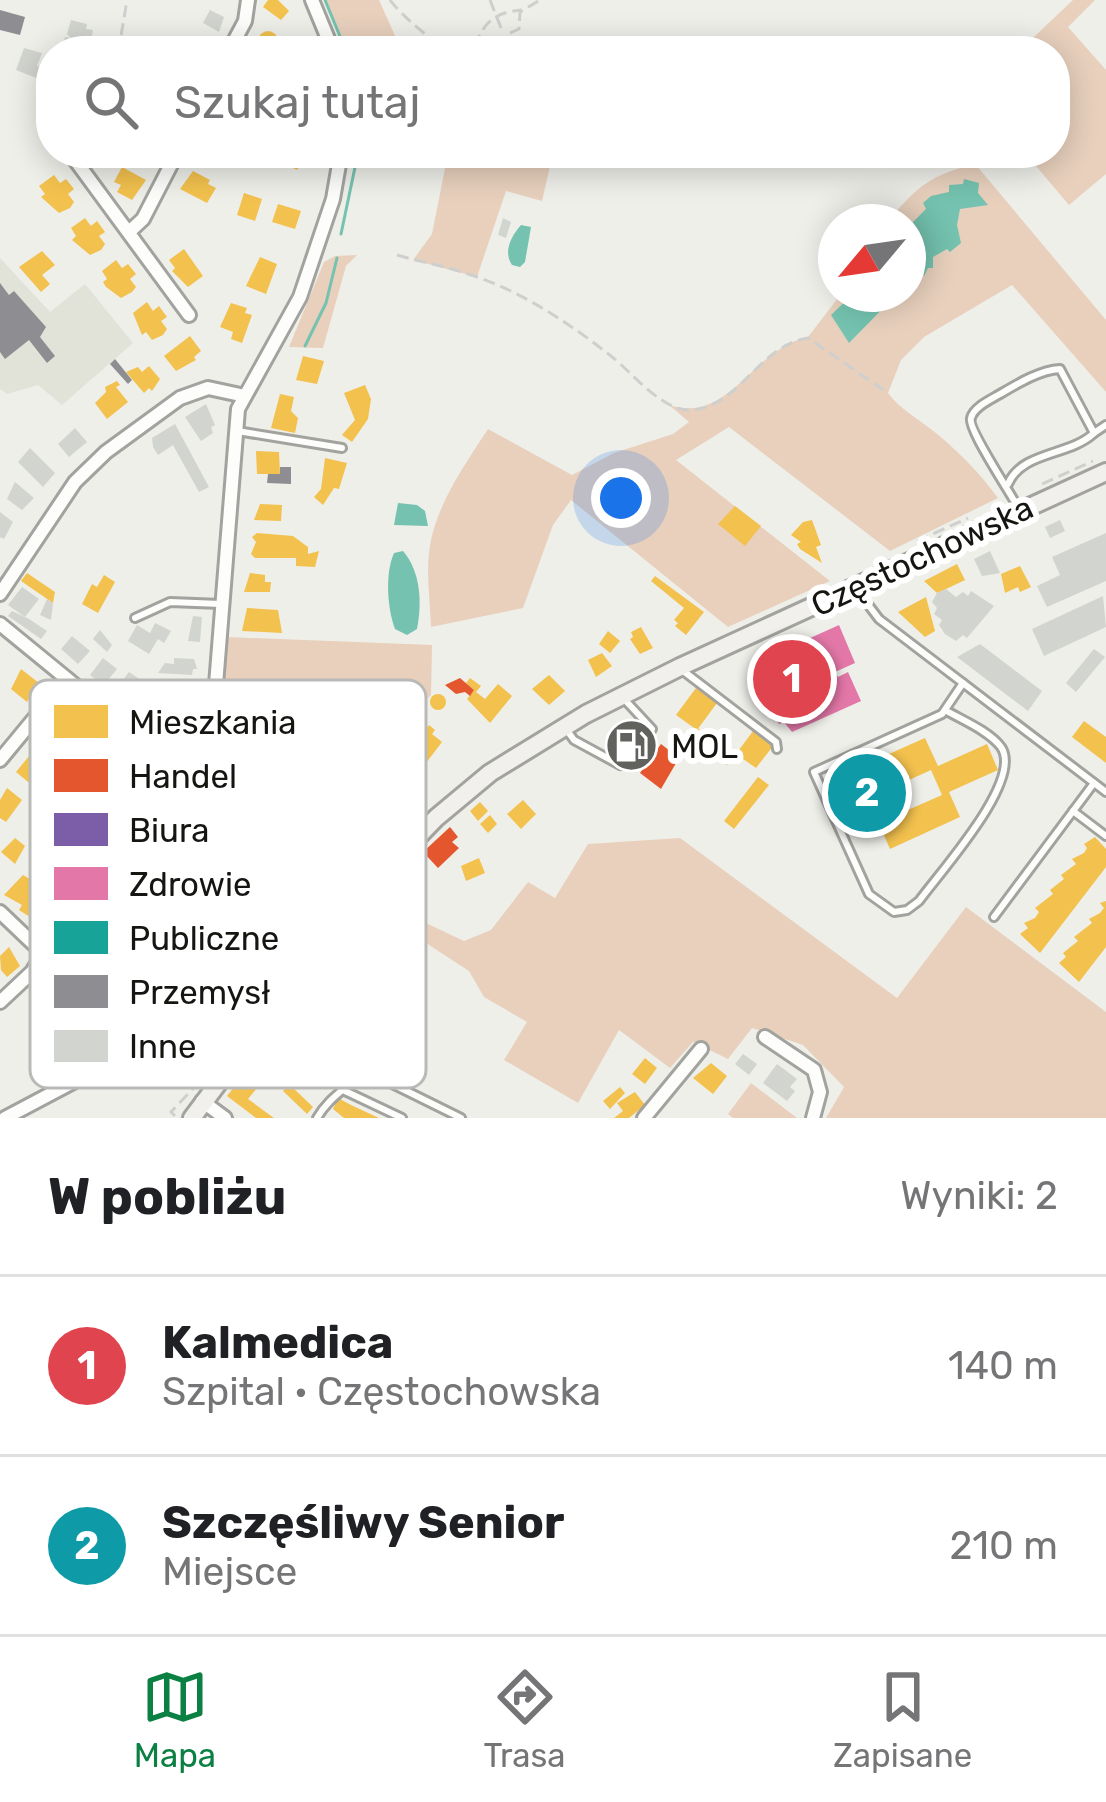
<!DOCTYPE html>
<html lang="pl">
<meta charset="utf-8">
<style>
:root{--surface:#fff;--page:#f2f2f2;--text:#202124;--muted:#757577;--line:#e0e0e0;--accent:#0b8043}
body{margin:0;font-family:Rubik,sans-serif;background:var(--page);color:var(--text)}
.compass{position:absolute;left:818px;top:204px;width:108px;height:108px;border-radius:50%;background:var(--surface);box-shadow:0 6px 30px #0003;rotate:241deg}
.you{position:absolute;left:621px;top:498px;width:42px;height:42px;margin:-30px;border:9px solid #fff;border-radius:50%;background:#1a73e8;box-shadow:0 0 0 18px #1a73e833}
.badge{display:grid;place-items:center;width:78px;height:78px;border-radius:50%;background:var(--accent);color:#fff;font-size:39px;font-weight:700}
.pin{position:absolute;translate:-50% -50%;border:6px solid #fff;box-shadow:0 3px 12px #0006}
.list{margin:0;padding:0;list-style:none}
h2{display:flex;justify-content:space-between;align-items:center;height:156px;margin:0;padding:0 48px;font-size:51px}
h2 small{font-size:39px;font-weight:400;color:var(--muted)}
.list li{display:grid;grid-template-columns:78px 1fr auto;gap:36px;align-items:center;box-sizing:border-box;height:180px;padding:0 48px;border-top:3px solid var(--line)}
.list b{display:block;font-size:45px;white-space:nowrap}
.list p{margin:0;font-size:39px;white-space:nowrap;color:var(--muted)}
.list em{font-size:39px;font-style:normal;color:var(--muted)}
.icon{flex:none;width:66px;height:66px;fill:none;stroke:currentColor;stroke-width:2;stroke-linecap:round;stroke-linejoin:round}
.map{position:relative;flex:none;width:1106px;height:1118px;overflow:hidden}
.search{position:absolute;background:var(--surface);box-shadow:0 6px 30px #0003;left:36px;right:36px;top:36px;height:132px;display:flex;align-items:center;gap:30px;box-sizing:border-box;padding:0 42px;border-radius:48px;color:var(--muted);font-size:45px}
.sheet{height:516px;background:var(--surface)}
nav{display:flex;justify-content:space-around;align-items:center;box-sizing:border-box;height:168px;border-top:3px solid var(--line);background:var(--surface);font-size:33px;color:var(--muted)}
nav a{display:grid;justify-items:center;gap:6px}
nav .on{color:var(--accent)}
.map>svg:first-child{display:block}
.built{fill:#e1e3d8}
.green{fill:#e8d0bd}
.water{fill:#74c2af}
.homes{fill:#f2c14e;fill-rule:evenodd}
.shops{fill:#e4572e}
.health{fill:#e377a8}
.industry{fill:#8d8d92}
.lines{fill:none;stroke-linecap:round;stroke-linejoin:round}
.stream{stroke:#74c2af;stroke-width:3}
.building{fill:#d2d4d0}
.lane-casing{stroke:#a2a29e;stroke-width:12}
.street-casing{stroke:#a2a29e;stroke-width:18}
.secondary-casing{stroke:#a2a29e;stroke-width:22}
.path{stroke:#cfcfcd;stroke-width:3;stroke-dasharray:12 6;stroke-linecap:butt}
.lane{stroke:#fdfdfc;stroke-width:6}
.street{stroke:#fdfdfc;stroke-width:12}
.secondary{stroke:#f2f0ed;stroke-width:16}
.labels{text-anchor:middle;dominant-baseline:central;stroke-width:12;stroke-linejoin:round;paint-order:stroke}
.street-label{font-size:33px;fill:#151612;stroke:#fff}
.poi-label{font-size:33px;fill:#151612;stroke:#fff;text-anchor:start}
.key{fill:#fff;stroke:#b9b9b8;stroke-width:3}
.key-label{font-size:33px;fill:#151612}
</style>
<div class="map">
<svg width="1106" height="1118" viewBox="0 0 1106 1118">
<rect width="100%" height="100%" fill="#efefea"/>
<path class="built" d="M0 258 50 312 85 284 133 343 62 405 38 385 7 394 0 389Z"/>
<g class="green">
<path d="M325 0H379L396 38 410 51H346Z"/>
<path d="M1073 0H1095L1068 27 1106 70V174L1069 205 1025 153H1055V51H1019Z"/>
<path d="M448 153H553L542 201 506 191 477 277 413 260 432 234Z"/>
<path d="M976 165 1106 320V392L1012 285 924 337 901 360 888 393C901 410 916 417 932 430 954 447 982 475 998 498L890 551 729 427 676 460 830 581 728 627 571 500 553 525 523 608 431 627C430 598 425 568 431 540 440 499 466 463 488 429L572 475 614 453 673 434 689 422 669 405C730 425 751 349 808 337L841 294H908V222H888C914 189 933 172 976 165Z"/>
<path d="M357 255 346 266 323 348 289 347 324 262 335 256Z"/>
<path d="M227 637 432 645 431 695 403 721 317 723 223 719Z"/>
<path d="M680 838 897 998 966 907 1106 1012V1118H826L844 1087 803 1045 752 1028 728 1059 693 1042 670 1068 619 1030 578 1103 504 1060 527 1022 484 997 469 971 386 917 394 908 464 941 491 930 528 882 555 898 588 844Z"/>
<path d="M751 1083 797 1118H733L728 1114Z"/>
</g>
<g class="water">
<path d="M964 179 979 183 978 193 988 205 960 209 957 225 961 243 950 252 947 249 933 257V268H928L924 276 920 271 909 287 915 291 908 292V227L926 209 923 203 931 196 949 192V185L963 184Z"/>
<path d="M521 225 531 227 525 262 520 267 512 265C503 252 511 236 521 225Z"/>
<path d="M853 294H888L892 299 849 343 831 315Z"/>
<path d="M398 503 417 505 425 511 428 526 394 525Z"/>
<path d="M403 551C421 572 422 603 417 629L407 635 395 629C387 608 385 573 394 553Z"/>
</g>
<g class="homes">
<path d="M268 0H278L289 11 281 20 263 7Z"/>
<circle cx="268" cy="41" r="10"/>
<path d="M193 38 211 47 209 51H186Z"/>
<path d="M284 153H315L311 166 301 162 297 170 293 168V160L284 159Z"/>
<path d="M122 167 146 180 132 200 117 192 121 185 114 182Z"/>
<path d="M193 171 210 180 208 184 216 188 207 203 180 189Z"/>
<path d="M54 175 60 183 66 179 74 189 68 194 74 202 70 208 59 213 41 197 45 194 39 186Z"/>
<path d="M244 193 262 199 255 221 237 215Z"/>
<path d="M278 204 301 211 295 229 272 222Z"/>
<path d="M85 218 91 226 97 221 105 232 99 236 105 244 101 250 90 255 72 240 76 236 71 228Z"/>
<path d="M184 249 203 276 188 287 172 271 175 268 169 260Z"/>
<path d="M42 251 55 265 42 275 50 284 41 292 19 267Z"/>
<path d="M260 257 277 264 266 294 246 286Z"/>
<path d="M116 260 122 268 128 264 136 274 130 279 136 287 132 292 121 298 106 287 103 282 107 279 102 271Z"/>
<path d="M147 302 153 311 159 306 167 317 161 321 167 329 163 335 152 340 146 332 142 335 133 313Z"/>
<path d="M231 303 247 308 245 313 252 315 242 343 231 339 233 332 220 327Z"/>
<path d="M190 336 201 351 194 357 196 360 176 371 164 356Z"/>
<path d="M303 356 324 361 317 384 296 380Z"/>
<path d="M149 366 160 379 152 391 149 388 144 393 126 372 138 367 142 372Z"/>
<path d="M117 381 120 385 116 387 128 402 107 419 95 403 106 392 105 387Z"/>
<path d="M365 385 371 399 368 419 352 442 342 435 355 420 344 393Z"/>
<path d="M280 394 294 397 291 411 298 418 295 433 271 428Z"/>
<path d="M256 451 279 452 280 474H257Z"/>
<path d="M325 458 347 463 339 489 334 488 323 505 314 497 321 489Z"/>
<path d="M260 504 282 505 281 521 254 520Z"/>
<path d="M735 506 761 526 745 546 718 524Z"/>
<path d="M812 520 821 545 816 547 822 563 800 549 797 544 801 542 791 535 803 522Z"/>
<path d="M257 533 293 536 308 547V554L319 551 315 567 296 566V558H255L251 554 256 542 252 537Z"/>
<path d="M957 564 965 580 946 589 937 593 924 581Z"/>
<path d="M1020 566 1031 587 1020 592 1018 587 1005 593 1001 574Z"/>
<path d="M27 573 55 592 53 603 21 581Z"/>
<path d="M250 573 265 575V582H271L270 592H244Z"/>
<path d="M104 575 115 582 98 613 82 604 92 584 97 587Z"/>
<path d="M655 576 704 612 686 635 675 626 678 623 674 620 684 608 651 581Z"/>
<path d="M926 597 935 631 925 637 898 612Z"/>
<path d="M247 608 278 610 282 633 242 631Z"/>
<path d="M641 627 653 648 640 654 630 639 633 637 631 632Z"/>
<path d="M608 631 620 641 610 653 599 644Z"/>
<path d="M602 653 612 666 596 677 588 660Z"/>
<path d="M21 669 39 683 27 702 11 689Z"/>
<path d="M549 675 565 691 549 705 532 689Z"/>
<path d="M470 678 481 686 476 692 485 699 498 684 512 696 490 723 467 699 474 690 466 683Z"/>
<path d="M696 688 717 703 697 730 676 715Z"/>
<circle cx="438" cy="702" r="8"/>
<path d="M412 716 426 729 429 725 435 730 432 734 442 742 426 763 411 752 423 740 403 724Z"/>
<path d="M1084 721 1106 737V763L1072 737Z"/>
<path d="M699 728 700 734 711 742 713 739 732 757 727 765 691 739Z"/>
<path d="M753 731 773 746 756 768 736 754Z"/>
<path d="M925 738 938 766 987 744 998 770 949 792 960 817 890 849 879 824 860 832 848 806 859 802 846 773ZM931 770 942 795 885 820 874 796Z"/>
<path d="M34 750 51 764 33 786 16 772Z"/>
<path d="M758 777 769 785 734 829 724 821Z"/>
<path d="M7 788 22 800 6 822 0 818V800Z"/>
<path d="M523 800 536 814 521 829 507 814Z"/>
<path d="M480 802 488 811 478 821 470 811Z"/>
<path d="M490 815 497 824 488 833 480 824Z"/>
<path d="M1095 837 1106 849V867L1040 953 1020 934 1028 928 1024 923 1035 918 1039 912 1035 908 1053 894 1050 890 1064 879 1061 875 1076 864 1072 859 1084 853 1087 848 1084 844Z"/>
<path d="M15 838 25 846 15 864 1 852Z"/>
<path d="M479 858 485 873 466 881 461 866Z"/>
<path d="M23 875 54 893 36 921 19 910 22 905 4 895Z"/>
<path d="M1106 901V947L1079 982 1059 963 1066 957 1063 953 1078 941 1074 937 1092 923 1089 919 1100 913 1104 908 1100 903Z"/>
<path d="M9 947 20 966 7 977 1 970 0 956Z"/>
<path d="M265 1048 279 1061 248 1099 274 1118H256L227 1096Z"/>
<path d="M645 1058 657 1068 645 1084 632 1074Z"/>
<path d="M711 1063 727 1076 713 1094 693 1078Z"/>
<path d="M289 1084 313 1107 307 1114 283 1091Z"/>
<path d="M620 1087 625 1093 610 1109 603 1101Z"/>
<path d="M635 1092 645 1105 629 1118H614L623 1111 617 1103Z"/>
<path d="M338 1098 351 1105 379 1118H344L333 1109Z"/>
</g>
<g class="shops">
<path d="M460 678 474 690 470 696 465 692 456 694 445 685Z"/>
<path d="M661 744 679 758 661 789 640 773Z"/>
<path d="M450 827 458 837 452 842 459 848 438 868 423 852Z"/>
</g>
<path class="health" d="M839 625 855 663 835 672 838 677 848 672 861 701 792 732 784 722 779 724 773 712 782 708 779 703 826 682 824 677 763 704 759 694 769 689 757 662Z"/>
<g class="industry">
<path d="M0 10 25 17 20 35 0 30Z"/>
<path d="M0 283 9 295 14 291 46 327 40 337 55 356 47 363 29 340 5 359 0 352Z"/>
<path d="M115 359 132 380 128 384 110 364Z"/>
<path d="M280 467H291V484L267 483 268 474H280Z"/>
</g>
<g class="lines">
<g class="stream">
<path d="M325 0 346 51"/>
<path d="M341 234 358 153"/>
<path d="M305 346 326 303 337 258"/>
</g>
</g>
<g class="building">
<path d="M210 10 224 17 219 32 203 23Z"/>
<path d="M71 20 87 24 86 29 93 30 89 50 63 46 65 37 71 38 67 34Z"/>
<path d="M24 48 42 53 37 66 43 68 41 80 16 70Z"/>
<path d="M503 218 511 222 506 238 498 235Z"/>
<path d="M206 404 215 425 211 427 213 433 201 441 185 417Z"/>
<path d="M175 424 209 487 199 492 173 445 158 455 153 447 152 438Z"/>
<path d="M75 428 87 442 69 457 58 444Z"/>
<path d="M30 448 55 473 43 487 18 462Z"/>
<path d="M15 482 34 498 22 510 7 499Z"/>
<path d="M0 512 13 522 4 539 0 537Z"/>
<path d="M1060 520 1065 531 1050 538 1045 527Z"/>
<path d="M1106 533V581L1047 607 1037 586 1060 575 1052 557Z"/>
<path d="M990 551 1000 573 982 576 974 559Z"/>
<path d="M22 587 39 599 25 617 8 605Z"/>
<path d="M946 589 956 597 963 592 968 596 971 591 994 606 967 638 963 635 956 641 945 634 939 625 942 620 934 614 937 608 932 602 937 593Z"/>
<path d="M1103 596 1106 627 1044 656 1032 629Z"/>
<path d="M47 599 53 603 51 620 40 615Z"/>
<path d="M12 611 29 619 47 631 41 639 8 616Z"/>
<path d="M193 616 202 617 200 642 188 641Z"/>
<path d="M155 623 171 631 164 643 158 639 149 654 128 641 137 625 150 633Z"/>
<path d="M100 630 112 645 107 652 93 639Z"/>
<path d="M72 636 90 651 78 664 61 649Z"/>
<path d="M980 644 1042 691 1028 711 957 657Z"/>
<path d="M1094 649 1105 657 1076 692 1066 683Z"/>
<path d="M103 658 117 669 104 685 90 675Z"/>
<path d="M174 658 194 659 197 669H193L192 675 158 673 165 663 174 664Z"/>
<path d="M129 672 147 684 130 706 114 691Z"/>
<path d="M743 1054 757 1064 749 1075 735 1064Z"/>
<path d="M777 1064 797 1079 790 1087 795 1091 787 1101 763 1083Z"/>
</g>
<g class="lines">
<defs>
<g id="lane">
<path d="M237 431 342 448"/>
<path d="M1008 484C1022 451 1070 456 1094 433"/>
<path d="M1019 509C1011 494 967 428 971 418 974 407 990 400 1000 394 1017 384 1040 370 1060 369L1094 433 1106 425"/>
<path d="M857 590 879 619 1106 792"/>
<path d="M135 618 170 602 221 604"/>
<path d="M682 670 776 742 777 749"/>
<path d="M945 710C962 720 989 731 1001 747 1024 780 940 872 919 901L907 910 894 912 869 894 814 772 942 714 963 683"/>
<path d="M566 729 574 740 620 765 652 729 625 700"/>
<path d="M1073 811 1106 836"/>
<path d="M994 917 1094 783"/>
<path d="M345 1091 402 1118"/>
<path d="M317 1118C330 1096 347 1089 364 1070L461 1118"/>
</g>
<g id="street">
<path d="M312 0 333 51"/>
<path d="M229 51 245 21 248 0"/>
<path d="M70 153 189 315"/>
<path d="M341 153 333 199 300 297 238 409 210 760C218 825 297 872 343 915"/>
<path d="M129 232 143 219 177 153"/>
<path d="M0 594 75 482 106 452 180 398 208 388 245 396"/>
<path d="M0 624 160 755 210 760"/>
<path d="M0 760 67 679"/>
<path d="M89 876 189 962"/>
<path d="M0 912 43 953"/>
<path d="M0 1002 32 972 120 825 172 759"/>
<path d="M765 1037 814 1070 820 1092 813 1118"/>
<path d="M202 1101 225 1118"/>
<path d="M5 1118 92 1072 119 1051 225 917"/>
<path d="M644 1118 701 1049"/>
</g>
<path id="secondary" d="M192 1118 352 905 436 818 490 773 586 714 680 667 1106 472"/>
</defs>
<use href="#lane" class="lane-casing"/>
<use href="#street" class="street-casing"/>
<use href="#secondary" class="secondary-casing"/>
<g class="path">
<path d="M390 0C400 14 434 44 451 50 466 55 484 43 497 38"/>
<path d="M490 0 501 28"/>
<path d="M510 33 519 29 520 12 540 0"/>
<path d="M475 46C484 22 495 12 522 10"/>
<path d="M113 51 121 36 127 0"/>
<path d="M397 255C421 262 445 266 468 274 520 290 569 323 611 356 633 373 664 414 694 410 742 403 759 346 808 338L888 393"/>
<path d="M1042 484 1093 461"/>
<path d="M917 541 968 518"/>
<path d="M208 960 260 1005"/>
<path d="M175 1116 171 1112 203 1078"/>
</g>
<use href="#lane" class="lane"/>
<use href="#street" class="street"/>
<use href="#secondary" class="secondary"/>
</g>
<defs>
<symbol id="fuel-disc" viewBox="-11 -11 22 22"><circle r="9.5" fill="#61625e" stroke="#fff"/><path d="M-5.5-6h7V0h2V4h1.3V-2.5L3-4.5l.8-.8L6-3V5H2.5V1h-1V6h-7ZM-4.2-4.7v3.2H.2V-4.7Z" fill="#fff"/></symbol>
</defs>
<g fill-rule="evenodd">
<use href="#fuel-disc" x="602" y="716" width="59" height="59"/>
</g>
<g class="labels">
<g class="street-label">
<text transform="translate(922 556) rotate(-25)">Częstochowska</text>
</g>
<g class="poi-label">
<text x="671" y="746">MOL</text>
</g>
</g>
<rect x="30" y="680" width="396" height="408" rx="18" class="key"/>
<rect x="54" y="705" width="54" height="33" fill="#f2c14e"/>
<rect x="54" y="759" width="54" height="33" fill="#e4572e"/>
<rect x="54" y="813" width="54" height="33" fill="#7b5ea7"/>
<rect x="54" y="867" width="54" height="33" fill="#e377a8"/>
<rect x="54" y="921" width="54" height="33" fill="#17a398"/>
<rect x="54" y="975" width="54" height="33" fill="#8d8d92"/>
<rect x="54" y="1030" width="54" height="32" fill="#d2d4d0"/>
<g class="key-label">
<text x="129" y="734">Mieszkania</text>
<text x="129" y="788">Handel</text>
<text x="129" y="842">Biura</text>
<text x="129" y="896">Zdrowie</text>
<text x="129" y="950">Publiczne</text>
<text x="129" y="1004">Przemysł</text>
<text x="129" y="1058">Inne</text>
</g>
</svg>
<svg class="compass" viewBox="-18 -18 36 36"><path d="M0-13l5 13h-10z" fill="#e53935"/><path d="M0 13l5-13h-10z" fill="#757577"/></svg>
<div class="you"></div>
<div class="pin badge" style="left:792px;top:679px;background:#e0444e">1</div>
<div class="pin badge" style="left:867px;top:793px;background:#0f9aa8">2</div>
<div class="search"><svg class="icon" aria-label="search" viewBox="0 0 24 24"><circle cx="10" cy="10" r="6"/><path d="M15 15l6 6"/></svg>Szukaj tutaj</div>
</div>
<section class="sheet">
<h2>W pobliżu<small>Wyniki: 2</small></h2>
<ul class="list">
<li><span class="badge" style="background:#e0444e">1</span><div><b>Kalmedica</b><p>Szpital · Częstochowska</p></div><em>140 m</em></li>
<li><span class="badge" style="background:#0f9aa8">2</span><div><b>Szczęśliwy Senior</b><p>Miejsce</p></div><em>210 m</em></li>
</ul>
</section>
<nav>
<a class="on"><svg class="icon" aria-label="map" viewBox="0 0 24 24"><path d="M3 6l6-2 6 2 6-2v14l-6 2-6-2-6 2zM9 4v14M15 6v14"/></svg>Mapa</a>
<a><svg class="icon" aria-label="directions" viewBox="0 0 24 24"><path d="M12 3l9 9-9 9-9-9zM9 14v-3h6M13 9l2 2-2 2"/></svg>Trasa</a>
<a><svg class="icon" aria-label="saved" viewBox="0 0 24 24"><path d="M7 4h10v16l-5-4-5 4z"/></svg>Zapisane</a>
</nav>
